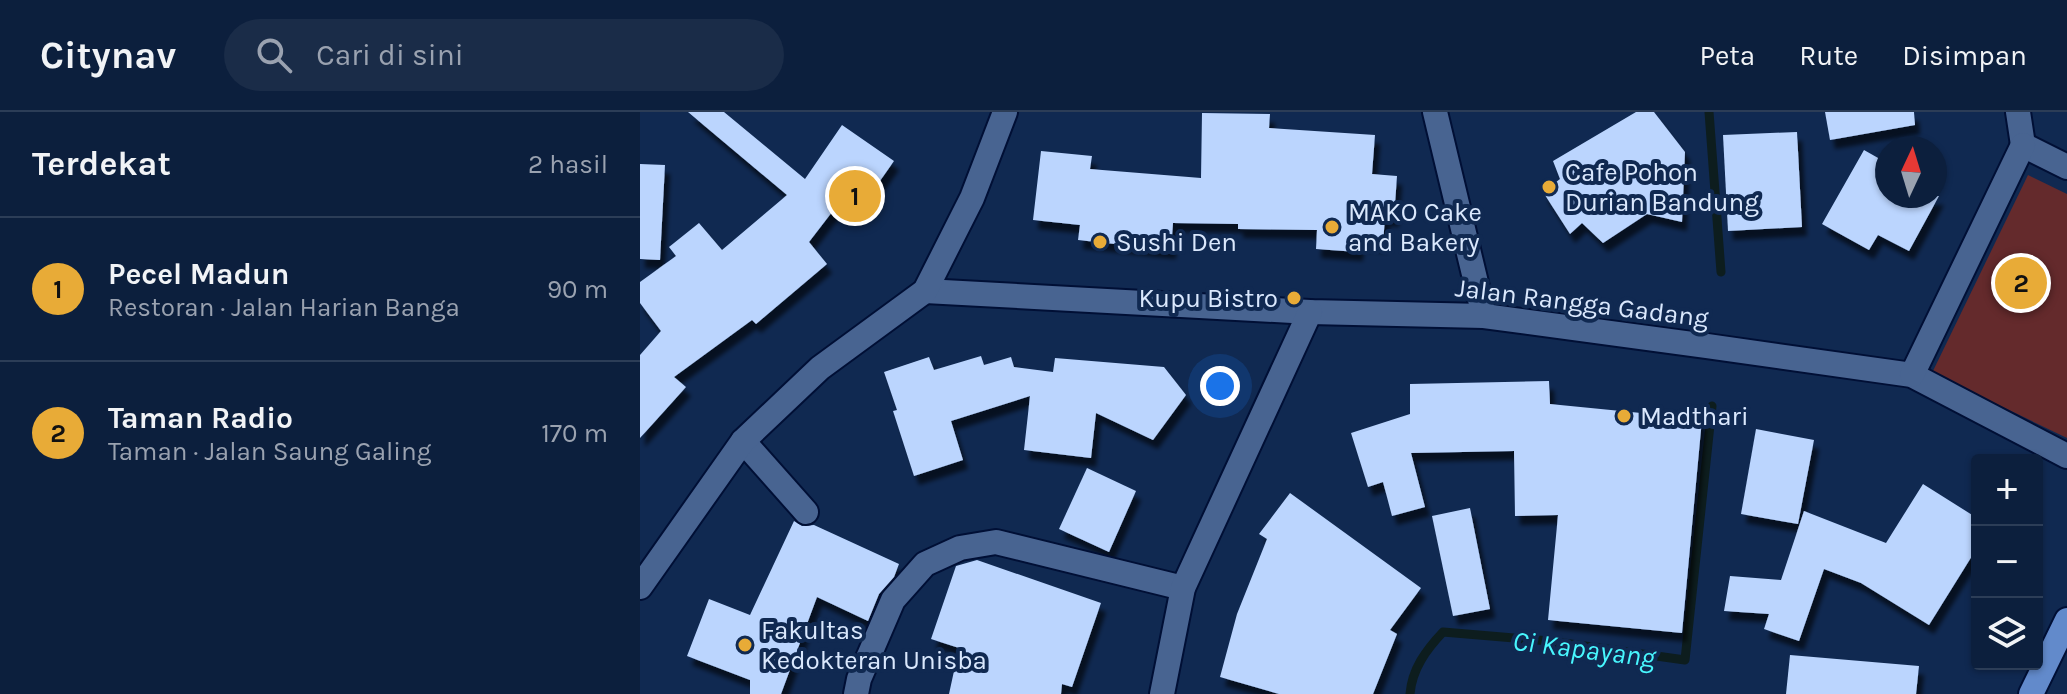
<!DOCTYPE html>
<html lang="id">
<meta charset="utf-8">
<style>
:root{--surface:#0c1f3d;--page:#1a2c48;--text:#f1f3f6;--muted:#9aa2b0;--line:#2c3d57;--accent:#e8ab37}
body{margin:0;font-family:Karla,sans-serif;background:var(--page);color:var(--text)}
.controls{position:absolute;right:24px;bottom:24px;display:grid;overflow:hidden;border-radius:8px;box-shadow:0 2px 6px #0004}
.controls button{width:72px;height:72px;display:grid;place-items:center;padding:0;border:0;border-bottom:2px solid var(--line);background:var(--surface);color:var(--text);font:40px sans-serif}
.compass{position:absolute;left:1235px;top:24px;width:72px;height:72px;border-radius:50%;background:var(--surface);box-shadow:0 2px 6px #0004;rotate:4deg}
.you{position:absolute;left:580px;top:274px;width:28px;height:28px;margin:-20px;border:6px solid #fff;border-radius:50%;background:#1a73e8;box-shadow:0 0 0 12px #1a73e833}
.badge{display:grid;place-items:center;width:52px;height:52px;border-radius:50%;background:var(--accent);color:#111;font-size:26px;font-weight:700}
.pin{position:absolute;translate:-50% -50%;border:4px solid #fff;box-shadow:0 2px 8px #0006}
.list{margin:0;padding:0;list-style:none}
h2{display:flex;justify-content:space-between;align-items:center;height:104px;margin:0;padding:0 32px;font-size:34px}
h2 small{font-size:26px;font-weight:400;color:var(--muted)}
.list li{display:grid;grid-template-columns:52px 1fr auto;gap:24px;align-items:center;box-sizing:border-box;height:144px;padding:0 32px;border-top:2px solid var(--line)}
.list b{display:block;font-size:30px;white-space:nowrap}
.list p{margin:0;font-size:26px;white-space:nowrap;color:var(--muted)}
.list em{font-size:26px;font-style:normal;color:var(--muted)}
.icon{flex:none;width:44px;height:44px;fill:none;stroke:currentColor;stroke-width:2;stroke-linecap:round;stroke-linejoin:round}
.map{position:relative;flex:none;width:1427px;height:582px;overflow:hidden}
header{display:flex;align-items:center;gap:48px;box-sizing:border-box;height:112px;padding:0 40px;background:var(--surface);border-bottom:2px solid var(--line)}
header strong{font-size:38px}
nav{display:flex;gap:44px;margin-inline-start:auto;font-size:28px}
.search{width:560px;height:72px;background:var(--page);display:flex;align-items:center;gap:20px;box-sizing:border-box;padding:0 28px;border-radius:44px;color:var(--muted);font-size:30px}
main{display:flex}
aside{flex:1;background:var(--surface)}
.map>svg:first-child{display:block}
.green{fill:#642a2c}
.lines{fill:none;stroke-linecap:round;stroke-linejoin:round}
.stream{stroke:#0d1d1e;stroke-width:9}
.building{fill:#bbd5fe;filter:url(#shadow)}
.minor-casing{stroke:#000f35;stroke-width:28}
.major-casing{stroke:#000f35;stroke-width:28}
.minor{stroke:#486491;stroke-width:24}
.major{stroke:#628acb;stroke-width:24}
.poi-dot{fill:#e8ab37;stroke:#102951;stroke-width:3}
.labels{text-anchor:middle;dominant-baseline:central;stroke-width:8;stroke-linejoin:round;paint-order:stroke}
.poi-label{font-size:26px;fill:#dae8fd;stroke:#102951;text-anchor:start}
.street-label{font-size:26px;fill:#dae8fd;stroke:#102951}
.water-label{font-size:28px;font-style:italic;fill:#48f6fe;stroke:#102951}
</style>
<header>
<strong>Citynav</strong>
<div class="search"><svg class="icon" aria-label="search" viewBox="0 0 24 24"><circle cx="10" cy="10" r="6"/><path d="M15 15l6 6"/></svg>Cari di sini</div>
<nav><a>Peta</a><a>Rute</a><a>Disimpan</a></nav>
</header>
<main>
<aside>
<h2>Terdekat<small>2 hasil</small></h2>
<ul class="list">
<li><span class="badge">1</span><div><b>Pecel Madun</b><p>Restoran · Jalan Harian Banga</p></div><em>90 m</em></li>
<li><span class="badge">2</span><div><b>Taman Radio</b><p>Taman · Jalan Saung Galing</p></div><em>170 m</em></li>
</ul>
</aside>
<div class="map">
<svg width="1427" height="582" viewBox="0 0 1427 582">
<defs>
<filter id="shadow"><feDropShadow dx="5" dy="9" stdDeviation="2" flood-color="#0009"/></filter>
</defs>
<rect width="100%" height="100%" fill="#102951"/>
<path class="green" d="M1388 63 1427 82V326L1292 261Z"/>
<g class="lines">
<g class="stream">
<path d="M1069 0 1081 160"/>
<path d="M770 582C772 557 786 538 803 520L909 529 1045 548 1072 294"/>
</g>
</g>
<g class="building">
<path d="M48 0H84L165 67 202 13 254 49 216 103 199 91 169 130 187 152 116 212 112 208 34 265 46 275 0 326V243L21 219 0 191V170L36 144 29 135 59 111 82 138 147 83Z"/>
<path d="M996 0H1014L1045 40 1042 110 1007 102 963 131 942 111 930 122 903 80 920 67 913 49Z"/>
<path d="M1185 0H1274L1275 13 1190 28Z"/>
<path d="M562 1 630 2 629 16 735 23 732 62 757 64 754 106 745 105 743 132 719 130 718 140 676 137 677 118 598 117V112L533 111 531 138 438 128 440 113 393 108 401 39 452 44 450 57 561 66Z"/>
<path d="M1157 20 1162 115 1088 119 1083 23Z"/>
<path d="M1224 38 1247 51V84H1299L1269 139 1238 123 1229 138 1182 112Z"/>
<path d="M0 52 25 53 20 148 0 147Z"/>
<path d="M341 244 344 253 371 245 374 255 413 260 415 246 524 255 546 283 513 328 456 301 451 346 384 338 390 284 311 309 323 348 274 364 253 299 257 298 244 260 289 245 294 258Z"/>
<path d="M909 269 910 292 1062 307 1042 521 908 508 918 403 875 404 874 339 771 341 785 395 752 404 743 370 728 375 711 321 770 302V272Z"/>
<path d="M1116 317 1174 328 1158 412 1101 402Z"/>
<path d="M447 356 496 379 469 440 419 417Z"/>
<path d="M1283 372 1337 406V436L1289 513 1221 471 1184 457 1159 529 1124 517 1129 502 1084 499 1090 464 1141 468 1164 399 1246 431Z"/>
<path d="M650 381 781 476 750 518 757 522 733 582H639L580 565 597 502 627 427 619 422Z"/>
<path d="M830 396 850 497 813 504 792 404Z"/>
<path d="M154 409 162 414 174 413 259 452 254 465 239 482 228 509 177 485 141 582H110V568L47 544 69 487 110 503Z"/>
<path d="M337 448 461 491 432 575 422 572 421 582H309L319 536 291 527 316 454Z"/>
<path d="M1150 543 1279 554 1276 582H1146Z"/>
</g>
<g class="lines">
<defs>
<g id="minor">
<path d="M795 0 844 204"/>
<path d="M1378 0 1383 33"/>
<path d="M1383 33 1427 55"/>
<path d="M285 179 670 200 844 204 1067 234 1272 263 1427 344"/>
<path d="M1272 263 1383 33"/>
<path d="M103 329 166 400"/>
<path d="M0 475 103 329 180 256 285 179 332 86 365 0"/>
<path d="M216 582 219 567 253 488 285 452 320 436 356 430 543 476"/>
<path d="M522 582 543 476 670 200"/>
</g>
<path id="major" d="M1391 582 1427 508"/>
</defs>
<use href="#minor" class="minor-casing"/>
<use href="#major" class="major-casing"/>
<use href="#minor" class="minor"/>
<use href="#major" class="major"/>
</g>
<g class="poi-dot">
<circle cx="909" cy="75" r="8"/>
<circle cx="692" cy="115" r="8"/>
<circle cx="460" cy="130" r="8"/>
<circle cx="654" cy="186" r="8"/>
<circle cx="984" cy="304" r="8"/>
<circle cx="105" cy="533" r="8"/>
</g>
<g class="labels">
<g class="poi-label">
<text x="925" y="60">Cafe Pohon<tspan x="925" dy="30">Durian Bandung</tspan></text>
<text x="708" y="100">MAKO Cake<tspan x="708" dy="30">and Bakery</tspan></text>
<text x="476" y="130">Sushi Den</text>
<text x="638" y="186" text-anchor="end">Kupu Bistro</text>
<text x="1000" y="304">Madthari</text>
<text x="121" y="518">Fakultas<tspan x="121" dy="30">Kedokteran Unisba</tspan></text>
</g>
<g class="street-label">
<text transform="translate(942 191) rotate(7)">Jalan Rangga Gadang</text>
</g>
<g class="water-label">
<text transform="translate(944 537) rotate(7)">Ci Kapayang</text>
</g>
</g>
</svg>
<div class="controls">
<button>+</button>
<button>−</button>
<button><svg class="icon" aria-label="layers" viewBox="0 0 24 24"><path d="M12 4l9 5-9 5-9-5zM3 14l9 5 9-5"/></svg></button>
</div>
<svg class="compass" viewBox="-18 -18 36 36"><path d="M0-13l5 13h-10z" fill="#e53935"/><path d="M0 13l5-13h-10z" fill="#9aa2b0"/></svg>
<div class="you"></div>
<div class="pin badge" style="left:215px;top:84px">1</div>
<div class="pin badge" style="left:1381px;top:171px">2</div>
</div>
</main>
